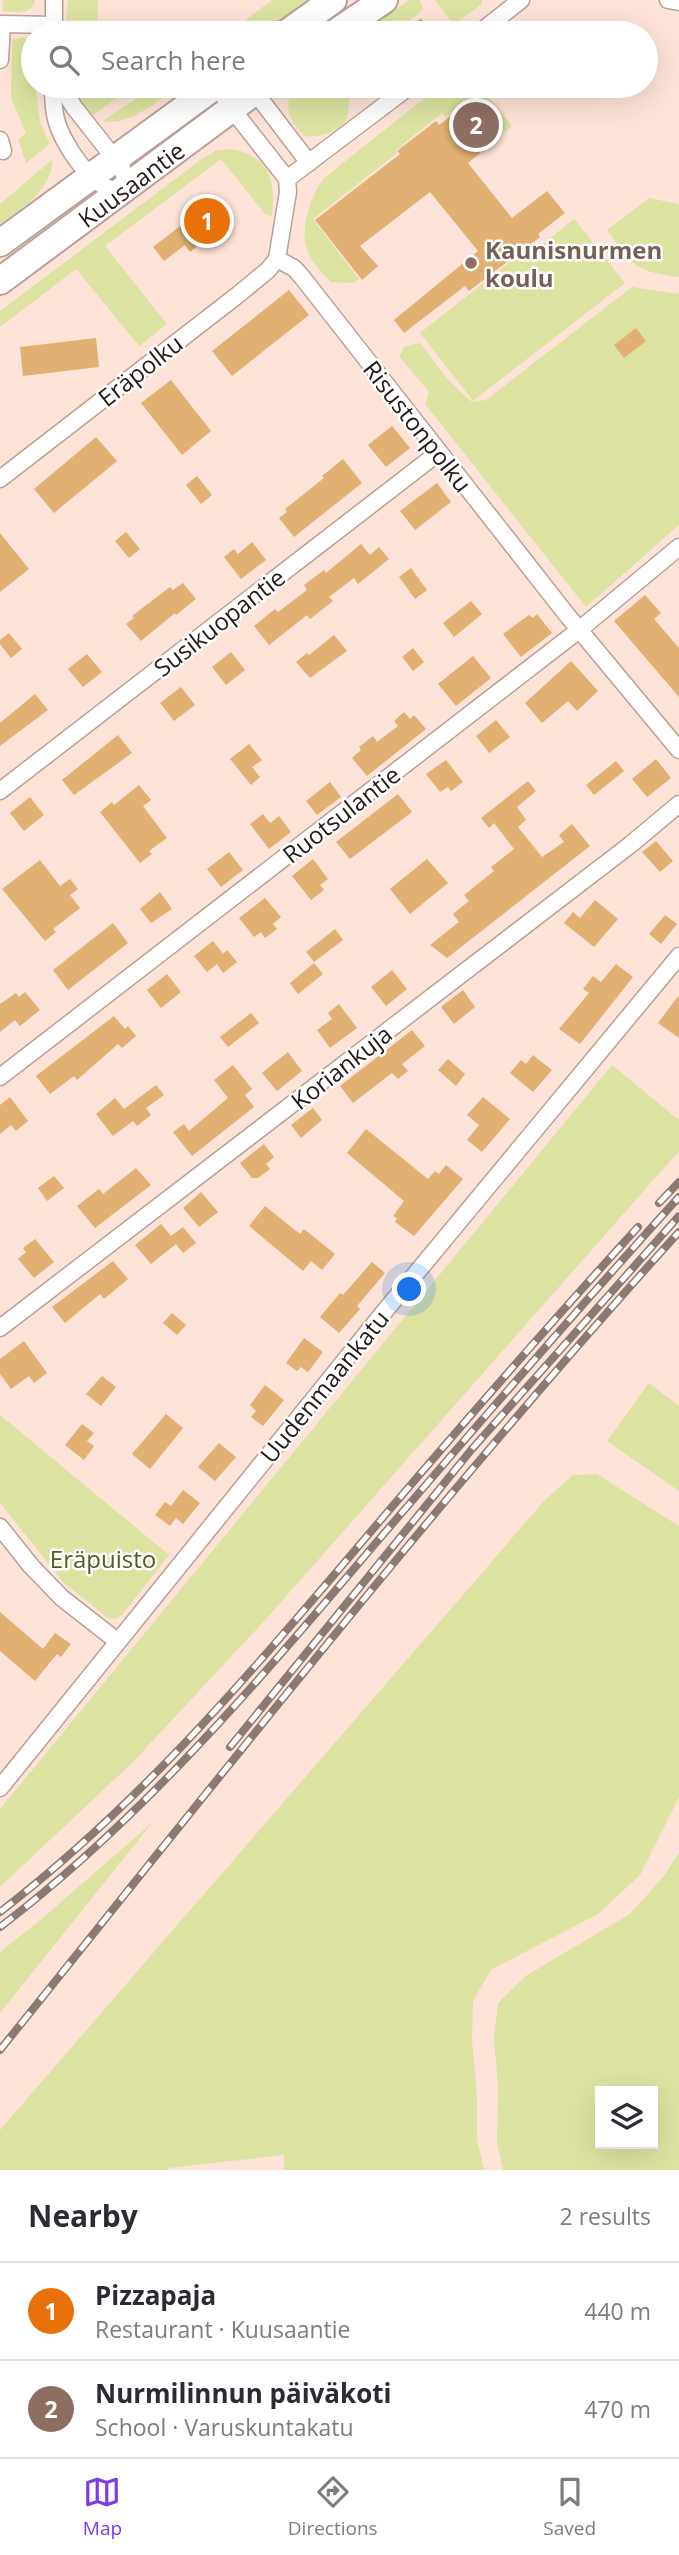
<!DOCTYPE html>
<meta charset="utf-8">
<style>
:root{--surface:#fff;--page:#f2f2f3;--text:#2b2b33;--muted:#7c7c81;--line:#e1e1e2;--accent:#7c3aed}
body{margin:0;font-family:"Open Sans",sans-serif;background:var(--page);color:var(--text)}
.controls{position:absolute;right:21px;bottom:21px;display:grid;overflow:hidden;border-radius:0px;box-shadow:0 7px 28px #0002}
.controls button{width:63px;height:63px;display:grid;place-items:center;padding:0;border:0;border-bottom:2px solid var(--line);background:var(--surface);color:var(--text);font:35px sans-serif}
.you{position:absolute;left:410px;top:1290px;width:24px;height:24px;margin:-18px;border:5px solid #fff;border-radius:50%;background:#1a73e8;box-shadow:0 0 0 10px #1a73e833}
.badge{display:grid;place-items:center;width:46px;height:46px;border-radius:50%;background:var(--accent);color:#fff;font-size:23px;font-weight:700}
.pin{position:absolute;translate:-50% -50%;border:4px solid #fff;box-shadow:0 2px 7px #0006}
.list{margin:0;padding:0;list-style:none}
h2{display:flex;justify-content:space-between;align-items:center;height:91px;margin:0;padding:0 28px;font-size:30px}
h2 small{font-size:23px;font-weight:400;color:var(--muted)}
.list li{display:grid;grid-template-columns:46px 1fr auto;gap:21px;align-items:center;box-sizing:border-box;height:98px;padding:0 28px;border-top:2px solid var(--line)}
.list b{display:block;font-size:26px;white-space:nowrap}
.list p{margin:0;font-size:23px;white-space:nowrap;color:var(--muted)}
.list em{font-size:23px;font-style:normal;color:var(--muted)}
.icon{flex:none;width:38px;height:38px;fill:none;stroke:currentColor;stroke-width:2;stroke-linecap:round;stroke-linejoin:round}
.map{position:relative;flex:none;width:679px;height:2170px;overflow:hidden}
.search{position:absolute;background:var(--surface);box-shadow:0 7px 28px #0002;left:21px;right:21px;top:21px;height:77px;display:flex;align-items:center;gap:18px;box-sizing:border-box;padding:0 24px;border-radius:38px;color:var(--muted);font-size:26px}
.sheet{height:287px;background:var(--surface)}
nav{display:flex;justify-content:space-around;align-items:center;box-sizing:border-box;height:98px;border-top:2px solid var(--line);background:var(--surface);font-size:19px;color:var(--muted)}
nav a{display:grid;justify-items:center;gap:4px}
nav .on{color:var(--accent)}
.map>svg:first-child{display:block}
.green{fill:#dce3a1;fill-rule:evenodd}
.building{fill:#e1b072}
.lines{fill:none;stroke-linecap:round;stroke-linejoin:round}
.street-casing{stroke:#b9a197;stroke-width:19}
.primary-casing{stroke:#b9a197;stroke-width:30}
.street{stroke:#fff;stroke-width:16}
.primary{stroke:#fff;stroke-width:26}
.rail-casing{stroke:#8b7a73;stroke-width:8}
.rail{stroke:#fff;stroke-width:5;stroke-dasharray:16;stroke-linecap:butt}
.education-dot{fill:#8d6e63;stroke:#fff;stroke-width:2.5}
.labels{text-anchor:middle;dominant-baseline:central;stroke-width:5;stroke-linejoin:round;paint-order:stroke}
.street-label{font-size:24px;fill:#241b18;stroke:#fff}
.education-label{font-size:24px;font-weight:bold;fill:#785e54;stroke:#fff;text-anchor:start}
.park-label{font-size:24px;fill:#555922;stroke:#fff}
</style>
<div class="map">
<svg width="679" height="2170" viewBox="0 0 679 2170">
<rect width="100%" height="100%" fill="#fde3d8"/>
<g class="green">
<path d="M3 0H35C32 16 15 12 2 11Z"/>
<path d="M68 0H98L97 33H68L66 19Z"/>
<path d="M272 0H311L264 33H228Z"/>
<path d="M409 0H420L423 10 393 33H362Z"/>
<path d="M435 0H482V4L453 25Z"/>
<path d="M22 37 33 43V86H35L40 122 50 144 26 163 18 139 26 133 11 98 12 40Z"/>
<path d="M76 86H118L130 89 93 115 80 100Z"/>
<path d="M154 86H179C157 101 131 126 103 121Z"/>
<path d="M297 86H364L350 97C349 103 349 114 346 120 339 132 318 138 305 136 290 123 280 103 297 86Z"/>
<path d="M440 86H480L512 126 505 132 474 94 445 117 442 113 396 150 397 153 313 219 359 279 353 283 331 282C324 274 315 266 310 256 297 235 310 196 324 178Z"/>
<path d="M231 149C270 155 276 183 272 216L266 215 221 159 105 246 167 324 139 346 76 269 0 327V311L203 158 216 151Z"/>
<path d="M53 159C50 192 24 206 0 224V204Z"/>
<path d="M649 198 679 204V277C633 271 634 266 607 230Z"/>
<path d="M574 219 625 283 473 401 420 333 529 247 533 252Z"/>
<path d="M632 287 679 294V525L586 607 425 404 429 392 399 356 405 346 420 343 449 381 472 402 486 400Z"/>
<path d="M612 1065 679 1120V1151L266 1619 133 1762 0 1887V1809Z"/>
<path d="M649 1383 679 1406V1491L607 1441Z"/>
<path d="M0 1415 169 1555 122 1615 115 1619 108 1618 64 1583 0 1503Z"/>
<path d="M597 1474 679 1526V1797L640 1875 598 1914 491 1970 473 2001 472 2041 477 2095V2139L484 2170H284V2155L168 2168V2170H0V2130L545 1500 573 1475Z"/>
<path d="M152 1823 0 2013V1952L38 1922Z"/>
<path d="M679 1853V2170H503L497 2143 498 2085 494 2039 498 2003 527 1975 630 1914 663 1877ZM600 2091H653V2144H600Z"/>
</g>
<g class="building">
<path d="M421 18 433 33H401Z"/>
<path d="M470 101 500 137 468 163 512 218 547 191 565 213 538 234 540 237 469 291 465 286 404 333 394 320 478 251 430 192 360 246 378 266 362 280 315 220 400 154 397 151 436 121 439 125Z"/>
<path d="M210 203 226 224 190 252 185 245 164 261 153 247Z"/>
<path d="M289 290 309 315 232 376 212 351Z"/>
<path d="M636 328 646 341 624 358 614 345Z"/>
<path d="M96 338 99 367 23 376 20 347Z"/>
<path d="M171 380 211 431 182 455 141 403Z"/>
<path d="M392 426 410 448 386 467 368 445Z"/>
<path d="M96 437 117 461 54 513 34 489Z"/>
<path d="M343 459 362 483 294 537 279 518 287 512 285 509 324 478 322 476Z"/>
<path d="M197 476 212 495 201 504 186 485Z"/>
<path d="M437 483 451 502 415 530 400 511Z"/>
<path d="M126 532 140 549 129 558 115 541Z"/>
<path d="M0 533 29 569 0 592Z"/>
<path d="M252 542 266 560 241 579 224 557 234 549 238 554Z"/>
<path d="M361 544 370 555 379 547 389 559 358 584 354 578 329 597 333 601 310 619 307 615 269 645 254 626 275 609 278 612 307 590 304 585 324 570 326 573Z"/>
<path d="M411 568 427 590 415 599 399 577Z"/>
<path d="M183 583 196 599 176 615 175 613 141 641 126 624 134 618 132 616 170 587 173 590Z"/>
<path d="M645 595 661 613 654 619 679 648V697L614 621Z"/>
<path d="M471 601 482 614 454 637 443 623Z"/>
<path d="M537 614 552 633 521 657 503 634 529 615 533 618Z"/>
<path d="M9 633 22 649 11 658 0 644V640Z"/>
<path d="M334 635 347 651 310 678 296 662 307 653 309 655Z"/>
<path d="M413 648 424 662 413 671 402 657Z"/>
<path d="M231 652 245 670 226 685 212 667Z"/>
<path d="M87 654 102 672 83 687 68 669Z"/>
<path d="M473 656 491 678 456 706 438 684Z"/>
<path d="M571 661 598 691 577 711 568 701 542 723 525 703Z"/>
<path d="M181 687 195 705 174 721 160 703Z"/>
<path d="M35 694 48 710 0 746V723Z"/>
<path d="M404 712 410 719 414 715 426 729 367 776 352 758 361 750 359 747 373 736 377 742 398 726 394 721Z"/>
<path d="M496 720 510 737 489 753 476 736Z"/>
<path d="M118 735 132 753 74 795 62 780Z"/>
<path d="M249 744 262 760 252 767 260 777 251 785 230 759Z"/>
<path d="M656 759 671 778 647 797 632 779Z"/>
<path d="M446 760 463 782 451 791 448 787 440 792 426 774Z"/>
<path d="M616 761 624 771 594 795 586 785Z"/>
<path d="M528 781 536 791 517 807 526 820 518 827 542 857 564 842 559 835 572 824 590 846 447 958 430 945 459 922 453 914 469 901 464 895 494 871 491 867 514 849 494 823 489 828 481 818Z"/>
<path d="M330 782 341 797 317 815 306 801Z"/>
<path d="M139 785 151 800 143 806 167 838 149 851 152 854 140 863 100 812 112 802 114 805Z"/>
<path d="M398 794 412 812 350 859 336 842Z"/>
<path d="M30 797 44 815 24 831 10 813Z"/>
<path d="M263 814 270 823 279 816 291 832 269 849 250 824Z"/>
<path d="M656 841 673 861 660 872 642 852Z"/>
<path d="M229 852 243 870 221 887 207 869Z"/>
<path d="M313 859 328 879 320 885 324 890 311 900 292 876Z"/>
<path d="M427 859 448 883 410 914 390 889Z"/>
<path d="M40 860 60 886 70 879 78 889 70 895 80 908 53 929 56 932 45 941 2 889Z"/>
<path d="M160 892 172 909 151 923 140 909Z"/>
<path d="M265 898 281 917 273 924 277 929 265 938 261 932 254 937 239 918Z"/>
<path d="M595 900 618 919 594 947 564 923 573 912 580 918Z"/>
<path d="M665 915 677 924 661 944 649 934Z"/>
<path d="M113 923 128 943 68 990 53 970Z"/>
<path d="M335 929 343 940 314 962 306 952Z"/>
<path d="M213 941 223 954 227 950 237 962 223 973 217 964 207 972 194 956Z"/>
<path d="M314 963 323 974 298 994 290 983Z"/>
<path d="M616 964 633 977 580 1044 559 1029 589 993 583 989 593 976 601 982Z"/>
<path d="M392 970 407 989 386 1006 371 987Z"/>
<path d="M167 974 181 992 161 1008 147 990Z"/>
<path d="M463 990 475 1007 454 1024 441 1007Z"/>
<path d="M25 992 40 1010 20 1026 15 1020 0 1032V1004L16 993 19 997Z"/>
<path d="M679 995V1038L658 1023Z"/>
<path d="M339 1004 357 1028 330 1048 317 1030 332 1019 328 1013Z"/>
<path d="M251 1013 259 1023 228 1047 220 1037Z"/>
<path d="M114 1016 125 1029 128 1026 136 1036 122 1048 118 1044 77 1080 74 1076 50 1094 36 1076Z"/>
<path d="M412 1030 425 1046 402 1064 408 1071 398 1079 392 1073 353 1103 340 1086Z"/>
<path d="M288 1052 302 1071 277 1091 262 1073Z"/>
<path d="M533 1055 552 1070 533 1092 510 1073 521 1060 526 1064Z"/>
<path d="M448 1059 465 1074 456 1086 438 1070Z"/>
<path d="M233 1065 252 1089 245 1095 254 1107 192 1156 173 1132 184 1124 189 1131 228 1098 214 1080Z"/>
<path d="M156 1085 164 1095 146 1108 151 1115 137 1126 133 1121 113 1136 96 1114 115 1098 124 1109Z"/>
<path d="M10 1097 28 1121 16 1131 11 1125 0 1134V1105Z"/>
<path d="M483 1097 510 1119 482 1152 467 1140 479 1125 467 1115Z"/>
<path d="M313 1108 322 1120 301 1138 291 1125Z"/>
<path d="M366 1129 428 1179 435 1171 439 1174 446 1165 463 1179 414 1236 395 1222 397 1218 393 1216 404 1201 347 1153Z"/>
<path d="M264 1144 274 1157 266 1164 270 1169 258 1178H252L240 1163Z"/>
<path d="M136 1168 151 1185 95 1228 77 1206 99 1189 103 1194Z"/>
<path d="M54 1176 64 1188 47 1201 38 1188Z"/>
<path d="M201 1192 218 1212 199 1227 183 1208Z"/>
<path d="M265 1206 300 1234 304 1229 335 1254 322 1270 311 1261 303 1271 249 1226Z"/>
<path d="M161 1224 171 1236 183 1227 196 1243 183 1253 176 1244 151 1264 135 1245Z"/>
<path d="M35 1239 54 1262 34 1278 18 1259 26 1252 23 1248Z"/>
<path d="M113 1261 128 1279 104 1299 100 1294 65 1323 52 1307Z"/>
<path d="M372 1262 385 1273 357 1306 360 1309 339 1333 320 1317 340 1293 343 1295Z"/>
<path d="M172 1313 186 1325 177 1335 163 1323Z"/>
<path d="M304 1338 323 1352 308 1372 301 1367 297 1371 286 1363Z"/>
<path d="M24 1341 47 1373 34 1383 29 1376 11 1389 0 1374V1359Z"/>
<path d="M102 1376 116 1387 101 1406 86 1394Z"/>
<path d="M265 1385 284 1400 263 1426 251 1417 256 1411 250 1405Z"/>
<path d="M166 1414 183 1428 150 1469 132 1454Z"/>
<path d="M82 1424 94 1433 87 1441 94 1446 84 1460 65 1445Z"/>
<path d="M219 1443 236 1457 215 1481 198 1467Z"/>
<path d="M183 1490 200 1503 183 1524 176 1518 170 1526 155 1515 165 1502 171 1506Z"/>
<path d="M0 1612 43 1649 55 1633 71 1644 61 1657 57 1654 35 1681 0 1651Z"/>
</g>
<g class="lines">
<defs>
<g id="street">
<path d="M668 0 679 2"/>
<path d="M54 33V0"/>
<path d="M479 33 521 0"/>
<path d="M0 60 2 24 53 25"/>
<path d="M53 86C53 97 53 108 56 119 62 144 94 193 123 191L126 182 122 168 74 107 61 86"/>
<path d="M251 87 309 163"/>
<path d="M0 140 3 151"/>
<path d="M287 179 410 86"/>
<path d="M277 259 294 268 302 277 567 615 679 750"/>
<path d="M0 479 239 294 268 270 277 259 288 192 287 179 232 109 225 99V86"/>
<path d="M0 791 438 453"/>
<path d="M0 1077 579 630 679 547"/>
<path d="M0 1328 630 845 679 804"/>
<path d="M0 1527 31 1566 62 1598 117 1641"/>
<path d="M0 1788 384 1312 679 956"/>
</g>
<g id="primary">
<path d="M287 33 333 0"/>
<path d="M335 33 384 0"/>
<path d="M0 243 215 86"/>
<path id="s1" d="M0 281 262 86"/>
</g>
</defs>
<use href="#street" class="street-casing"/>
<use href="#primary" class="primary-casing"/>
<use href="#street" class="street"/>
<use href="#primary" class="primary"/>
<defs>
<g id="rail">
<path d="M659 1203 679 1182"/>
<path d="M230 1747 472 1449 679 1216"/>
<path d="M0 1912C140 1804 249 1675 362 1542 453 1435 544 1330 638 1227"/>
<path d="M0 1927C141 1820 255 1685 369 1551 471 1432 574 1313 679 1197"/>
<path d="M0 2050C222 1774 441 1495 679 1232"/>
</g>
</defs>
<use href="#rail" class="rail-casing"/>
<use href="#rail" class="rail"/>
</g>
<circle class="education-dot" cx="471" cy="263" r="7"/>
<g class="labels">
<g class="street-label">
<text stroke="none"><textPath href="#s1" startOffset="163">Kuusaantie</textPath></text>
<text transform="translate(140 370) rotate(-38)">Eräpolku</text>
<text transform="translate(418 426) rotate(52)">Risustonpolku</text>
<text transform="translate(219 622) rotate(-38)">Susikuopantie</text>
<text transform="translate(341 814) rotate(-38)">Ruotsulantie</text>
<text transform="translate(341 1067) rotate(-38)">Koriankuja</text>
<text transform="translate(324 1386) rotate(-51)">Uudenmaankatu</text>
</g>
<g class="education-label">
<text x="485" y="249">Kaunisnurmen<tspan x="485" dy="28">koulu</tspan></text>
</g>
<g class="park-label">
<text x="103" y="1558">Eräpuisto</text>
</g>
</g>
</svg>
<div class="controls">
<button><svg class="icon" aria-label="layers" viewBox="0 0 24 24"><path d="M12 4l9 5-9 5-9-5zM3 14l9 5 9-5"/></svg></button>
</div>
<div class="you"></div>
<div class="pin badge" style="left:207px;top:221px;background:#e8710a">1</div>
<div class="pin badge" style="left:476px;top:125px;background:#8d6e63">2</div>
<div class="search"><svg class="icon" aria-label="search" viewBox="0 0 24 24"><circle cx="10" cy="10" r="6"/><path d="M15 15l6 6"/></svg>Search here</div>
</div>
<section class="sheet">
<h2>Nearby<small>2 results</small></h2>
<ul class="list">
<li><span class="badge" style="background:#e8710a">1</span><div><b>Pizzapaja</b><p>Restaurant · Kuusaantie</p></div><em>440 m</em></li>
<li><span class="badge" style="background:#8d6e63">2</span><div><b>Nurmilinnun päiväkoti</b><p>School · Varuskuntakatu</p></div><em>470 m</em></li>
</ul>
</section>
<nav>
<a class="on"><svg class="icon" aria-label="map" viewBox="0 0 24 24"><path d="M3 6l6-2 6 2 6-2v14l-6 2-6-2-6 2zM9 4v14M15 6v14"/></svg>Map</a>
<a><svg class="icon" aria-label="directions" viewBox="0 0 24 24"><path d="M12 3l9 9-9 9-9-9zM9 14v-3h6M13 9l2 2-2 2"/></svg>Directions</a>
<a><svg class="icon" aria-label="saved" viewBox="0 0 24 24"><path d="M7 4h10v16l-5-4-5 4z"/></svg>Saved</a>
</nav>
